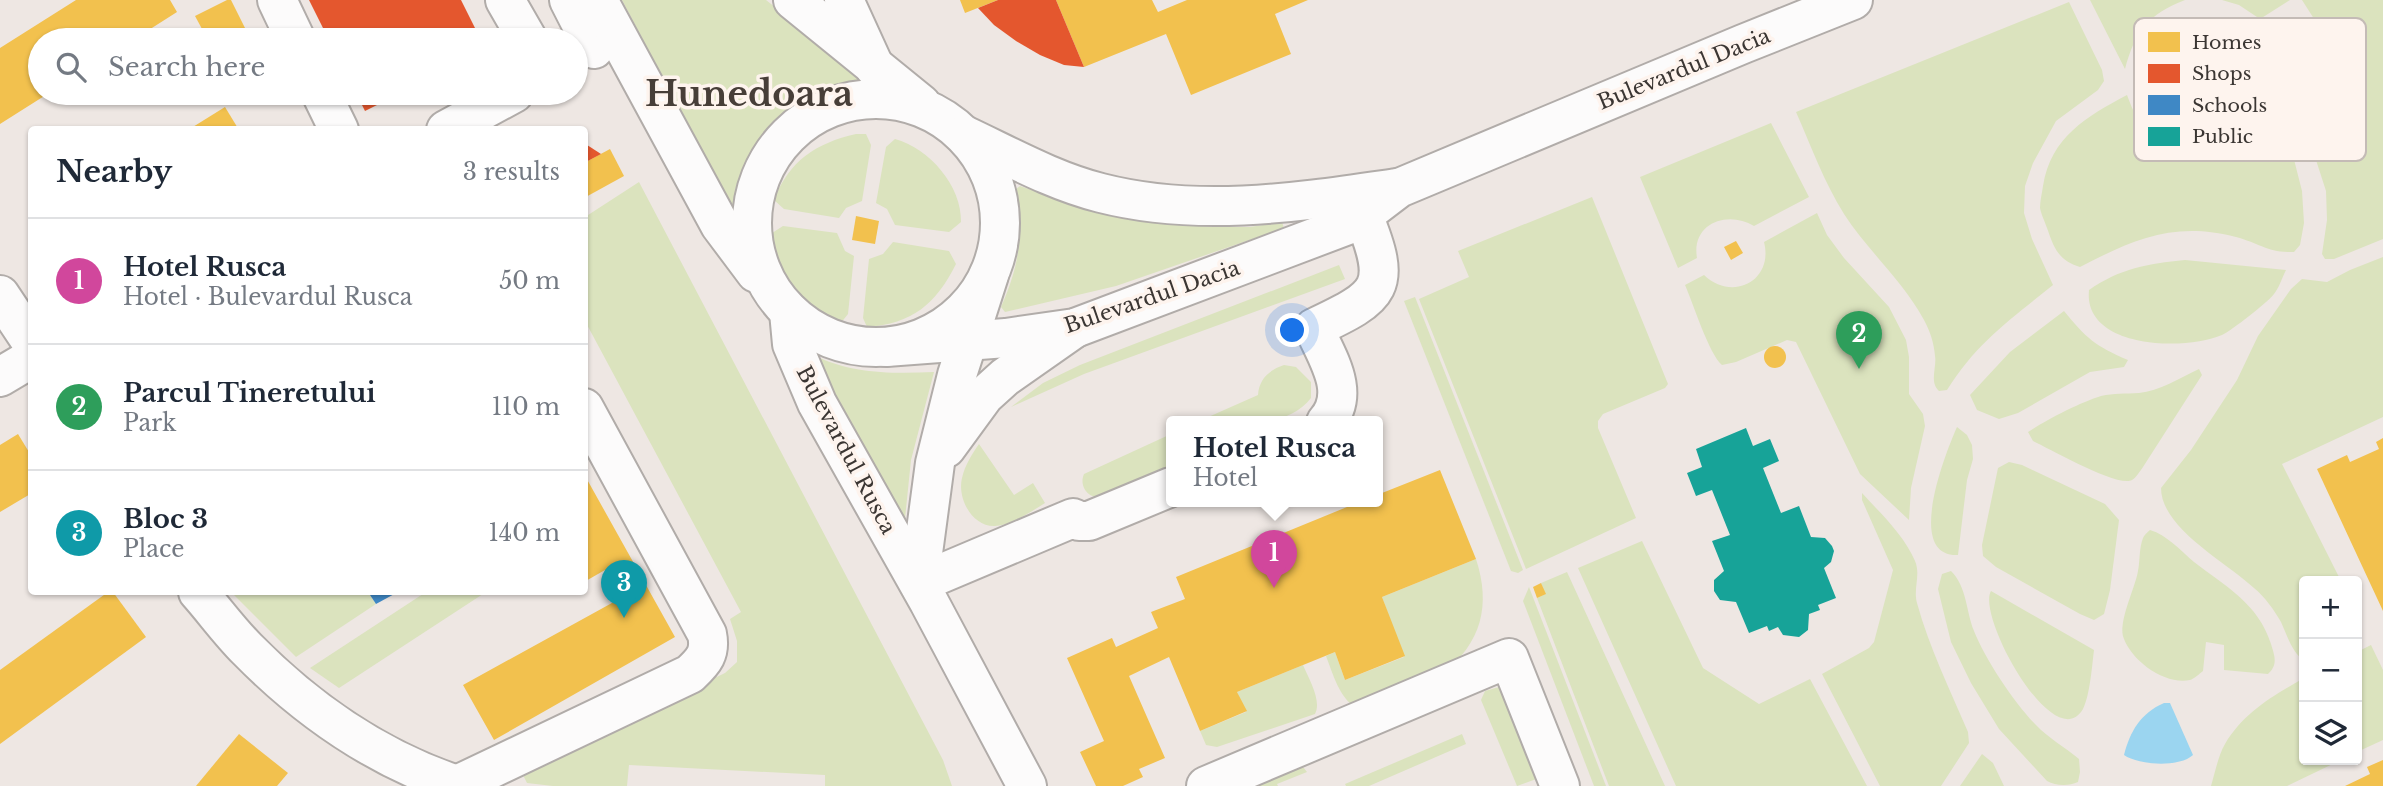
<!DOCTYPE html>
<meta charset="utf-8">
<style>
:root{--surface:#fff;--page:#f6f6f7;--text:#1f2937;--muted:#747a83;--line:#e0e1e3;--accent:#b45309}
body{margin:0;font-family:"Libre Baskerville",serif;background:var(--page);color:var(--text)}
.controls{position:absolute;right:21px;bottom:21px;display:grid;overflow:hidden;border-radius:7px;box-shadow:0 2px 5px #0004}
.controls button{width:63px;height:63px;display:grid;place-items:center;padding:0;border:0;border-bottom:2px solid var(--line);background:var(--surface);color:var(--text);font:35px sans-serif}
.you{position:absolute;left:1293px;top:331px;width:24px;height:24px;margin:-18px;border:5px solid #fff;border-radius:50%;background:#1a73e8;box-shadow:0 0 0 10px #1a73e833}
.badge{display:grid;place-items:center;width:46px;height:46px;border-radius:50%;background:var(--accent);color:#fff;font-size:23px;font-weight:700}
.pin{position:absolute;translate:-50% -58px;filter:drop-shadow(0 2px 4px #0008)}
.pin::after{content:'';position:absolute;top:37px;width:24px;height:21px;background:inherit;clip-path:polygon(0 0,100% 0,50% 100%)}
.popup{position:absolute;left:1166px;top:416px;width:217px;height:91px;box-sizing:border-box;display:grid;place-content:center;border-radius:7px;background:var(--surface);filter:drop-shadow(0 2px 5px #0005);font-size:23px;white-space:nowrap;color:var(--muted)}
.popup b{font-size:26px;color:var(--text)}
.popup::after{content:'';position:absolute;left:50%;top:100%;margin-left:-14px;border:14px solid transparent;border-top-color:var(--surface)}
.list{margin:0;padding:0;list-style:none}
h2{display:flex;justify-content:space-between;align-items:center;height:91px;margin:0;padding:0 28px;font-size:30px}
h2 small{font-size:23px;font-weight:400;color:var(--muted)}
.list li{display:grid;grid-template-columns:46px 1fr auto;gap:21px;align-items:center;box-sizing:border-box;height:126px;padding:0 28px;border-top:2px solid var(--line)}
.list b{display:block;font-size:26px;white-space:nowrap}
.list p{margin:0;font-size:23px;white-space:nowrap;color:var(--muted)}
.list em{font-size:23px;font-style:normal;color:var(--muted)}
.icon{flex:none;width:38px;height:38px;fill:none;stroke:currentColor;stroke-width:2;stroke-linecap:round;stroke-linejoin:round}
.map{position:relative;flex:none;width:2383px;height:786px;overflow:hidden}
.search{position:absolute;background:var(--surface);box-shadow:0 2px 5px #0004;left:28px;top:28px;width:560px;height:77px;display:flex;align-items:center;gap:18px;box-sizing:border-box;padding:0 24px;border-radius:38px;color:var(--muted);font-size:26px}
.panel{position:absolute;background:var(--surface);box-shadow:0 2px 5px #0004;left:28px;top:126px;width:560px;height:469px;border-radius:7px}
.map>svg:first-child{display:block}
.green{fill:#dbe3be}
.water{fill:#9bd5f0}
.homes{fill:#f2c14e}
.shops{fill:#e4572e}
.schools{fill:#3f88c5}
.public{fill:#17a398}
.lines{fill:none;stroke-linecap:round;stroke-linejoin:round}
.minor-casing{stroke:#b1aca9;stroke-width:42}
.major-casing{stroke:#b1aca9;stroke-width:42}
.minor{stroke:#fcfbfb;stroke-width:38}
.major{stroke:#fcfbfb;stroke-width:38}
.labels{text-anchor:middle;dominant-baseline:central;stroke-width:7;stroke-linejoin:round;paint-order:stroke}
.street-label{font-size:21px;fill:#3b3633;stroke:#fef4ee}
.town-label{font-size:35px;font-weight:bold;fill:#473e38;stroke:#fef4ee}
.key{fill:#fef4ee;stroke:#c4bbb6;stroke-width:2}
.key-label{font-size:19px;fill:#3b3633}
</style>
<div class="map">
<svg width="2383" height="786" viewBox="0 0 2383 786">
<rect width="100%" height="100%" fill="#eee7e3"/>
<g class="green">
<path d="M622 0H766L883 93C869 93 854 92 840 94 797 102 756 138 739 178 735 187 734 199 732 210Z"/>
<path d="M2090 0H2185C2148 14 2135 32 2125 69Z"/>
<path d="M2222 0H2290L2260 19 2239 5Z"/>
<path d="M2302 0H2383V239L2334 259H2325L2322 254 2327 220 2326 191 2306 129 2283 94 2284 79 2332 47Z"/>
<path d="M2069 2 2102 70 2104 81 2098 90 2056 121 2033 163 2025 186 2024 213 2032 239 2053 285C2011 319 1977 342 1947 390L1939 391C1929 382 1937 367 1935 356 1934 343 1930 331 1924 320 1903 281 1868 251 1844 214 1824 182 1811 146 1796 112Z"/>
<path d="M2127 95C2133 111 2140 129 2155 140 2184 162 2227 163 2256 140 2262 134 2268 126 2274 120L2287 132 2302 191 2304 223 2300 245 2294 252C2268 253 2259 243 2236 237 2174 221 2134 239 2080 267 2058 260 2054 248 2047 228 2045 222 2041 214 2040 208 2040 201 2042 193 2043 186 2051 137 2086 117 2127 95Z"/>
<path d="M1771 123 1809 197 1754 226C1728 210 1691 223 1697 258L1678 268 1640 177Z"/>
<path d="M856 134H866L871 145 862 201 846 208 839 218 784 209 774 200C789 161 816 143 856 134Z"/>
<path d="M895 139C929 148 962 186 961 222L949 232 895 225 887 209 876 203 886 147Z"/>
<path d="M639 182 943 760 952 786H825V775L629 765 627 786H553L527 783 522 773 525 769 725 673 737 662V641L730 619 741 612 585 321V217Z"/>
<path d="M1020 186 1075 205 1120 217 1212 227H1250L1282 222 1284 228 1116 286 1005 312 1001 307C1020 264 1023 236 1016 189Z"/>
<path d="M1592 197 1668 384 1665 388 1603 414 1598 421V428L1636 518 1526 569 1419 299 1469 277 1458 251Z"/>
<path d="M1817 213 1827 235 1844 258 1889 307 1906 340 1909 357V394L1923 414 1925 426 1911 488 1909 520 1860 474 1796 342 1787 340 1736 362 1722 365C1709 354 1693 303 1685 285L1704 275C1732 302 1774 281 1764 242Z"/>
<path d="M783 226 837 233 845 251 854 256 848 314 840 324C798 314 774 276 769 235Z"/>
<path d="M893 242 949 251 956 264C936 304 912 324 867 327L863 318 869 259 883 254Z"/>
<path d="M2383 257V417L2282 464 2341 581H2304V660L2302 659C2291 650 2287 635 2281 622 2274 610 2265 597 2254 588 2226 562 2161 528 2161 488L2191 450 2237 380 2258 336 2291 289 2302 279 2327 282 2350 270Z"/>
<path d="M2185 260 2286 270C2282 278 2279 288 2274 294 2268 302 2231 331 2222 335 2185 351 2083 349 2089 290 2121 268 2147 264 2185 260Z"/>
<path d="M1339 265 1345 279 1084 374 1011 407 1043 383 1080 365Z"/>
<path d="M1415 297 1523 570 1518 573 1511 571 1404 301Z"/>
<path d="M2064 311C2086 338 2095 346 2128 360L2124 367 2090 372 2018 413 1999 419 1977 410 1970 395 2010 352Z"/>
<path d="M814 355C850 374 894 374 934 372L911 460 903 538Z"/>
<path d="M1284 365 1296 367 1311 382V398C1285 431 1234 422 1197 422L1258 395C1259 379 1269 370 1284 365Z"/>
<path d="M2199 369 2202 375 2143 467C2140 471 2136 478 2132 480 2118 488 2050 449 2033 441L2028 432C2046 420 2081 402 2101 396 2114 393 2125 394 2139 393 2159 391 2180 378 2199 369Z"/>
<path d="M1957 427 1967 435 1972 445 1973 459 1967 480 1958 555C1904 557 1946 452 1957 427Z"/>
<path d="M1171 434V466L1099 497C1087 498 1079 485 1084 474Z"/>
<path d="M979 444 1014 495 1033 483 1045 503C1030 512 1013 525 995 526 972 527 957 498 962 478 965 465 972 454 979 444Z"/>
<path d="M2009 462 2022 465 2105 504 2119 520 2110 590 2104 614 2094 620 2080 614 1996 567 1983 556 1982 545 1998 468Z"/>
<path d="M1862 493C1881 514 1904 535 1915 561 1921 575 1913 588 1917 603 1929 647 1950 690 1968 732L1969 743 1941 786H1880L1822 674 1869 648 1874 642 1893 570 1862 500Z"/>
<path d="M2150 530C2167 535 2181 551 2194 562 2226 587 2258 603 2271 644 2275 657 2278 665 2268 674L2224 670V645L2206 642 2203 671C2199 674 2194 679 2190 680 2165 685 2133 662 2124 639 2117 623 2135 589 2138 571 2140 561 2139 548 2143 538 2144 535 2147 533 2150 530Z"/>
<path d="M1642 541 1703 668 1759 704 1810 679 1867 786H1676L1578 568Z"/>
<path d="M1476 559C1491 605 1482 643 1442 674 1435 679 1425 682 1417 685 1397 692 1376 700 1356 708 1339 697 1333 674 1326 656L1335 652 1345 680 1404 657 1382 597Z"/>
<path d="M1951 571C1967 587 1966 611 1974 631 1985 659 2015 704 2036 725 2048 738 2065 747 2079 759L2080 772 2078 782C2069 786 2056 786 2047 781L1999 729 1971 683 1951 642 1938 589 1942 574Z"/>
<path d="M1567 572 1665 786H1609L1537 598 1545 594 1541 583Z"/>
<path d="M1529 587 1606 786H1594L1523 601Z"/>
<path d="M1991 591 2094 650C2092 666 2090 695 2083 709 2054 758 1976 615 1991 591Z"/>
<path d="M231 592H368L376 604 296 657Z"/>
<path d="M426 592H486L339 688 310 668Z"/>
<path d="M2371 645 2383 670V740L2357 752V652Z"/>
<path d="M1303 665C1309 679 1322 701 1315 714L1217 747 1206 745 1200 731 1246 712 1237 692Z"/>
<path d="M2304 678V760H2341L2287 786H2211C2215 773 2218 756 2225 744 2244 712 2273 696 2304 678Z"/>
<path d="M1499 687 1504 692 1539 778 1517 786 1481 700 1485 691Z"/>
<path d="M1462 734 1466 744 1369 786H1346L1345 784Z"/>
<path d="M1982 754 1993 763 2004 786H1960Z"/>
<path d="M1295 764 1303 767 1307 772 1277 784 1278 786H1242Z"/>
</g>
<path class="water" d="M2164 703H2170L2193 755C2179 768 2138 765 2124 755 2130 731 2141 713 2164 703Z"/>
<g class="homes">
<path d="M76 0H170L177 12 133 40H40V93H49L0 124V48Z"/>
<path d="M227 0H231L251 40H208L195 16Z"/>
<path d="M960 0H998L965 13Z"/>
<path d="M1056 0H1152L1158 12 1187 0H1308L1275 14 1291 54 1191 95 1166 34 1084 67Z"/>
<circle cx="2205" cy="72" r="29"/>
<path d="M225 107 239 130H188Z"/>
<path d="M610 149 624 176 584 198V163Z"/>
<path d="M856 216 879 221 875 244 852 240Z"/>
<path d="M1736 241 1743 253 1731 260 1724 247Z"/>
<circle cx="1775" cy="357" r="11"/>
<path d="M18 434 32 457V493L0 512V445Z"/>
<path d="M2383 438V611L2317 469 2347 455 2350 462 2379 449 2376 442Z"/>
<path d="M1440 470 1476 559 1382 597 1405 656 1345 680 1335 652 1237 692 1247 711 1200 731 1169 657 1129 676 1165 758 1139 769 1143 777 1123 786H1096L1080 752 1104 741 1067 658 1112 638 1116 647 1158 628 1151 612 1185 599 1176 577 1347 507 1345 502H1377V495Z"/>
<path d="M584 474 675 637 494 740 463 685 621 598 605 570 584 582Z"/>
<path d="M1541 583 1546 594 1537 598 1533 587Z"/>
<path d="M108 592H113L146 637 0 744V670Z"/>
<path d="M239 734 288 773 277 786H196Z"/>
<path d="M2383 760V786H2345L2370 774 2367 767Z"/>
</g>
<g class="shops">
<path d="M309 0H461L481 40H329Z"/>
<path d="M998 0H1056L1084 67 1064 65 1040 55 1016 41 994 25 978 8Z"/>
<path d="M356 93H401L365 111Z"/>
<path d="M584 143 601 154 584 163Z"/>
</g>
<path class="schools" d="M368 592H398L376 604Z"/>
<path class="public" d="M1746 428 1753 446 1770 439 1777 456 1779 461 1763 468 1781 513 1799 506 1811 537 1825 538 1832 546 1834 551 1831 562 1824 568 1836 598 1818 605 1820 610 1809 614 1808 630 1799 637 1783 635 1778 627 1769 631 1767 626 1749 633 1736 602 1720 600 1714 591V580L1724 571 1712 541 1730 535 1712 490 1696 496 1687 473 1702 467 1696 449Z"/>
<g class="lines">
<defs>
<g id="minor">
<path d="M277 0 296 40"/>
<path d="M505 0 528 40"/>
<path d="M569 0 594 49"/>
<path d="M844 0 875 68"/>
<path d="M321 93 339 130"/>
<path d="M446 130 514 93"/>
<path d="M0 295 32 343"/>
<path d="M789 312 792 344 817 403 929 602 1027 786"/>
<path d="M0 377 32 358"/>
<path d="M1326 422C1352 393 1327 358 1314 328 1382 296 1393 288 1363 215"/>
<path d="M946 448 984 396 1005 377 1075 328"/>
<path d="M919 583 935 463 957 375 989 275"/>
<path d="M919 583 1073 518 1079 521H1089L1171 487"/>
<path d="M198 592C214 610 229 631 247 649 307 710 377 759 460 786"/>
<path d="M457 785 690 674C704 661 711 653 707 634L584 408"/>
<path d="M1206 786 1509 658 1560 786"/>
</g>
<g id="major">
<path d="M598 0 720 225 756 273"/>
<path d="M793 0 921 104"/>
<circle cx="876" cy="223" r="124"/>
<path d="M964 135C1009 156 1053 181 1101 193 1199 218 1299 202 1397 188"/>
<path d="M886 347 1006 338 1075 328 1353 223 1399 188 1743 44 1853 0"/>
</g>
</defs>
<use href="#minor" class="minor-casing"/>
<use href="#major" class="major-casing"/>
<use href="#minor" class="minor"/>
<use href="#major" class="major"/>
</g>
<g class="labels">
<g class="street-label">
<text transform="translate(1684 69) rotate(-22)">Bulevardul Dacia</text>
<text transform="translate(1152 297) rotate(-19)">Bulevardul Dacia</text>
<text transform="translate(846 450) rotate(62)">Bulevardul Rusca</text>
</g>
<g class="town-label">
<text x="749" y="93">Hunedoara</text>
</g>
</g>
<rect x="2134" y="18" width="232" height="143" rx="10" class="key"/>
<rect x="2148" y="32" width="32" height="20" fill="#f2c14e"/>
<rect x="2148" y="64" width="32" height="19" fill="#e4572e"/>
<rect x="2148" y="95" width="32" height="20" fill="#3f88c5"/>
<rect x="2148" y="127" width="32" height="19" fill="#17a398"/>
<g class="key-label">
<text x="2192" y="49">Homes</text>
<text x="2192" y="80">Shops</text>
<text x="2192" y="112">Schools</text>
<text x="2192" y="143">Public</text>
</g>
</svg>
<div class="controls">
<button>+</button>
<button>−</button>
<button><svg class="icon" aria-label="layers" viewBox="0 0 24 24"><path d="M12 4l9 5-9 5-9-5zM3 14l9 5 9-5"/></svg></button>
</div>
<div class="you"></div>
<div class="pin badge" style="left:1274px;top:588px;background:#d1479c">1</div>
<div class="popup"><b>Hotel Rusca</b>Hotel</div>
<div class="pin badge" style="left:1859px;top:369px;background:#2e9e5b">2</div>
<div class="pin badge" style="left:624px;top:618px;background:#0f9aa8">3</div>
<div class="search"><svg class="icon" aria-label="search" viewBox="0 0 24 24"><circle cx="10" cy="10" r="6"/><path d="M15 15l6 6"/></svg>Search here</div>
<section class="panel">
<h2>Nearby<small>3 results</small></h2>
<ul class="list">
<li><span class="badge" style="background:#d1479c">1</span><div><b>Hotel Rusca</b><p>Hotel · Bulevardul Rusca</p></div><em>50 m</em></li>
<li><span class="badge" style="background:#2e9e5b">2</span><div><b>Parcul Tineretului</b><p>Park</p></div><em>110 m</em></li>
<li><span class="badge" style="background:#0f9aa8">3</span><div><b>Bloc 3</b><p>Place</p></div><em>140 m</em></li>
</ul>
</section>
</div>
